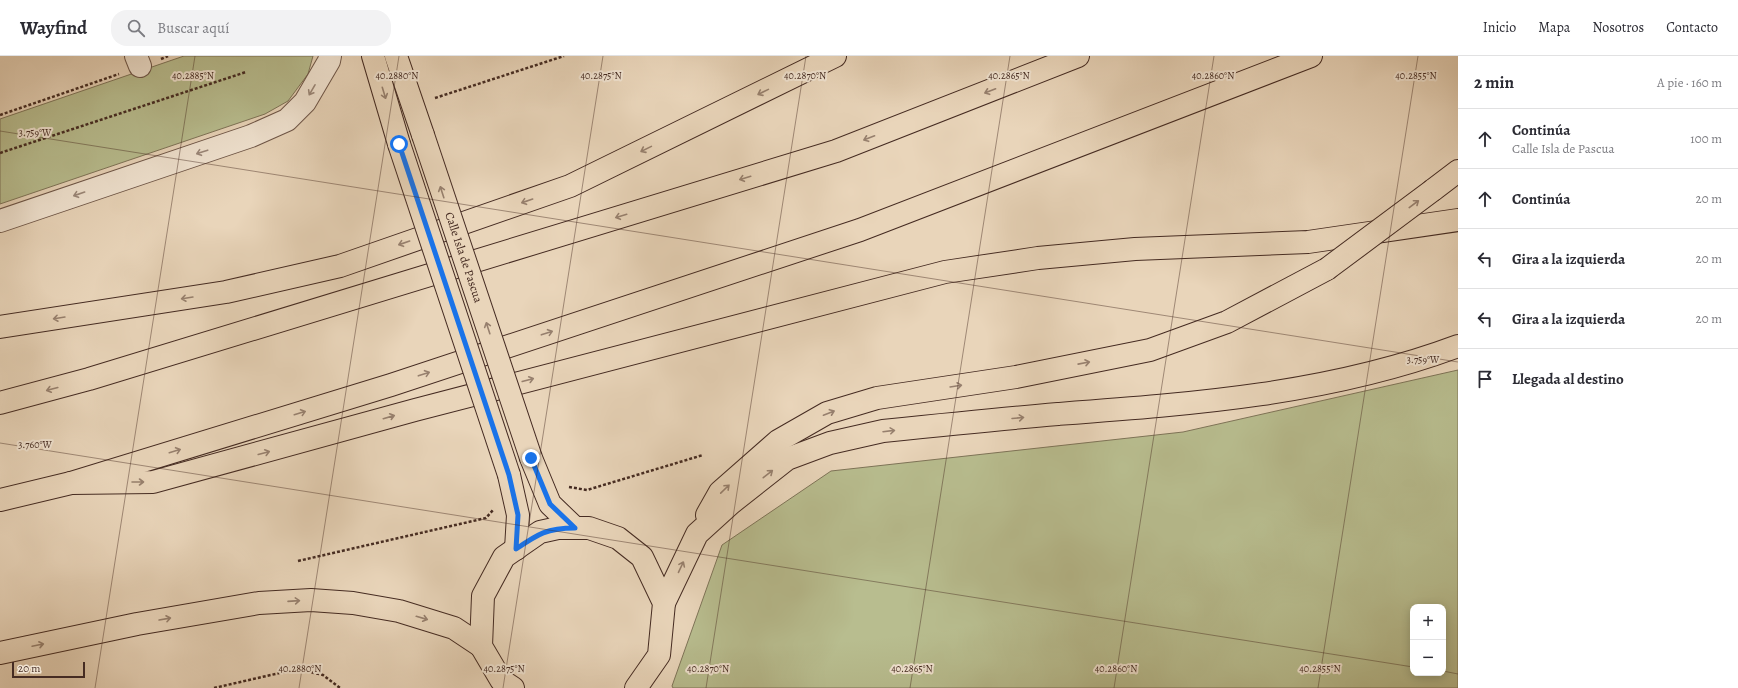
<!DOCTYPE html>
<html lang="es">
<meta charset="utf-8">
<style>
:root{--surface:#fff;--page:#f2f2f3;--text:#2b2b33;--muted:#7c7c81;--line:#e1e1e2}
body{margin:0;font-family:Alegreya,serif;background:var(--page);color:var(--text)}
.controls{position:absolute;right:12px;bottom:12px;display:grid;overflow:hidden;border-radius:8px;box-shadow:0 2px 10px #0003}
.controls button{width:36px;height:36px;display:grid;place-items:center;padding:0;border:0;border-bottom:1px solid var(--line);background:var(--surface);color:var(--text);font:20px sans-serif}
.scale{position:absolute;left:12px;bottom:10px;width:73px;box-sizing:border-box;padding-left:4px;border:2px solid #452b22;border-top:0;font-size:11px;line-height:14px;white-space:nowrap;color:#452b22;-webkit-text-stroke:3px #f1e4d2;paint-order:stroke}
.stop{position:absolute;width:12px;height:12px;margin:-9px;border:3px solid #1a73e8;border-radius:50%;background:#fff}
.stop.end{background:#1a73e8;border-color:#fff;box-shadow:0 1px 4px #0008}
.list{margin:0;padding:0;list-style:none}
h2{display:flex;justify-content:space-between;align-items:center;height:52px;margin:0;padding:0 16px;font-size:17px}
h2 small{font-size:13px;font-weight:400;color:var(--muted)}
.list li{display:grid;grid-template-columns:26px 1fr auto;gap:12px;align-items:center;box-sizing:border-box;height:60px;padding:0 16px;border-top:1px solid var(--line)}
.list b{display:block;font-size:15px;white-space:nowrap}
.list p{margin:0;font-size:13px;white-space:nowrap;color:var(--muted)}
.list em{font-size:13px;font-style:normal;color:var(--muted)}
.icon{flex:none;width:22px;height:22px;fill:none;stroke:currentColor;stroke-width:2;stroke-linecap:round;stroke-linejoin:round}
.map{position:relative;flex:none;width:1458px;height:632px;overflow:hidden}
header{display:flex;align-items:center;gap:24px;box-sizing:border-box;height:56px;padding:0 20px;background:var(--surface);border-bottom:1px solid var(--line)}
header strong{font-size:19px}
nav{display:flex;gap:22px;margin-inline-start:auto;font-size:14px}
.search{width:280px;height:36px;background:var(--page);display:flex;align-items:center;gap:10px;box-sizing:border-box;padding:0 14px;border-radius:16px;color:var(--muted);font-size:15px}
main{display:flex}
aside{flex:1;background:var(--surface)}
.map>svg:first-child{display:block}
.green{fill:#b8bd8f;stroke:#7e7458;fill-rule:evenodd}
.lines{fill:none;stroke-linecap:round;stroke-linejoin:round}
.minor-casing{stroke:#6e5648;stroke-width:24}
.major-casing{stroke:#452b22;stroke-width:24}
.highway-casing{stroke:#452b22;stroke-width:24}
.path{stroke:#452b22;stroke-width:2.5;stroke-dasharray:3 2;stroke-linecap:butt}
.minor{stroke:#f1e4d2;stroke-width:22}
.major{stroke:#e9d5ba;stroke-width:22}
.highway{stroke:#e9d5ba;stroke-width:22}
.major-bridge-casing{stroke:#452b22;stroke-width:24;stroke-linecap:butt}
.highway-bridge-casing{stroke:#452b22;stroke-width:24;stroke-linecap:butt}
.major-bridge{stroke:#e9d5ba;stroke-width:22}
.highway-bridge{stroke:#e9d5ba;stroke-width:22}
.oneway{stroke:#9b887a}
.oneway2{stroke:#97806e}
.route{stroke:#1a73e8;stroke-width:5}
.ticks{fill:none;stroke:#452b22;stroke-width:1;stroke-opacity:0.45}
.labels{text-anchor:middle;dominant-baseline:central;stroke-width:4;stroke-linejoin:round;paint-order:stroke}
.street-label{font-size:12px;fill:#452b22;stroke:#f1e4d2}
.ticks-label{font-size:10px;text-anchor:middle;fill:#452b22;stroke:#f1e4d2;stroke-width:4;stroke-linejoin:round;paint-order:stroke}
</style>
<header>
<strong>Wayfind</strong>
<div class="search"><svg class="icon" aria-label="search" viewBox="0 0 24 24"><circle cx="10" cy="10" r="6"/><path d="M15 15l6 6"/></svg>Buscar aquí</div>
<nav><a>Inicio</a><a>Mapa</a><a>Nosotros</a><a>Contacto</a></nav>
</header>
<main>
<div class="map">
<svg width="1458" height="632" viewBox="0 0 1458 632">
<rect width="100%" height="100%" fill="#e9d5ba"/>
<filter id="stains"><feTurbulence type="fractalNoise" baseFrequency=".005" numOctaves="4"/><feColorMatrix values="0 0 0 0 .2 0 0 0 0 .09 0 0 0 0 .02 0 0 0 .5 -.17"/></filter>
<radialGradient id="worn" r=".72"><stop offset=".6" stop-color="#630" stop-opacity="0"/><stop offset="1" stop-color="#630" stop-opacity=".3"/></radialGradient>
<g class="green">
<path d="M184 0H313L308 18 288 45 265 58 0 148V63Z"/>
<path d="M1458 314V632H673L672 630 722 489 831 415 1183 376ZM1413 551H1443V617H1413Z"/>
</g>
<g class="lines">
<defs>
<g id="minor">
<path d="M136 0 140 10"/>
<path d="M0 165 251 80 287 64 305 46 329 5 330 0"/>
</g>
<g id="major">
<path d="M373 0 399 88"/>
<path d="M396 0 423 79"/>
<path d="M531 402 550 448 575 472"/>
<path d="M509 419 518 459 516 493"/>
<path d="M513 632 501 624 481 590 483 540 504 501 540 476 558 472H589L618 482 642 501 664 547 659 599 636 632"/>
</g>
<g id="highway">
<path d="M1433 134 1458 115"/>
<path d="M0 271 226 236 340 210 570 130 835 0"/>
<path d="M0 347 89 323 836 95 1078 0"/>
<path d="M71 427 153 426 415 354 945 216 1038 202 1135 193 1308 186 1458 164"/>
<path d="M0 444 71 427 391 329 860 174 1311 0"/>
<path d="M707 459 720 436 778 385 827 357 877 342 1016 321 1150 294 1227 266 1327 213"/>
<path d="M664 547 697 478 730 448 787 403 830 387 883 375C941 369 999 363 1058 358 1193 348 1330 338 1458 290"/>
<path d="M0 597 137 568 259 547 311 544 353 547 399 555 454 572 481 590"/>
</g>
</defs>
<use href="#minor" class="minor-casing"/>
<use href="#major" class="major-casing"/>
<use href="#highway" class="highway-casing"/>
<g class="path">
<path d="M161 3 168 0"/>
<path d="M435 42 564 0"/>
<path d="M0 59 119 18"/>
<path d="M0 97 246 16"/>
<path d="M569 431 587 434 703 399"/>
<path d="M298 505 486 462 493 454"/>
<path d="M214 632 297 613 323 619 340 632"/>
</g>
<use href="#minor" class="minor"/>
<use href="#major" class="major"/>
<use href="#highway" class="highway"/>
<defs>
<g id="major-bridge">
<path id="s1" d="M423 79 531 402"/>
<path d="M399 88 509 419"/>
</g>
<path id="highway-bridge" d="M1327 213 1433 134"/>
</defs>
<use href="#major-bridge" class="major-bridge-casing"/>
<use href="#highway-bridge" class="highway-bridge-casing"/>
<use href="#major-bridge" class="major-bridge"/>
<use href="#highway-bridge" class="highway-bridge"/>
</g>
<defs><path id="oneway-shaft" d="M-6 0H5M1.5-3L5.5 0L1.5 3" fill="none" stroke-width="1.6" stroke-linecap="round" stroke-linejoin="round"/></defs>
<g class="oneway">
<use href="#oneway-shaft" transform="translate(312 34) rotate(120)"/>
<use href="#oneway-shaft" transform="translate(202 96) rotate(162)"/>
<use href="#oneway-shaft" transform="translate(79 138) rotate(161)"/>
</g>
<g class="oneway2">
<use href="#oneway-shaft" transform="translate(990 35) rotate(159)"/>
<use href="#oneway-shaft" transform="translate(763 36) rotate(154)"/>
<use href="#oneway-shaft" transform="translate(384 37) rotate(73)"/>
<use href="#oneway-shaft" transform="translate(869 82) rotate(159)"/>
<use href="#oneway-shaft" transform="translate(646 93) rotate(154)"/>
<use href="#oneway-shaft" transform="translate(745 122) rotate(163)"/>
<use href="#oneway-shaft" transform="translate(442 136) rotate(-108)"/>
<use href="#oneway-shaft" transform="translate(527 145) rotate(161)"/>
<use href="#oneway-shaft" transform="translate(1414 148) rotate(-37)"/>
<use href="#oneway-shaft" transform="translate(621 160) rotate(163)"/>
<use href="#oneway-shaft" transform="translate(404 187) rotate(161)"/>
<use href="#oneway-shaft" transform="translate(187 242) rotate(171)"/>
<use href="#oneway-shaft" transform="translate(59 262) rotate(171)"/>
<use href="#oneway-shaft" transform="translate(488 272) rotate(-108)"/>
<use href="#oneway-shaft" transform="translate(547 277) rotate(-18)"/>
<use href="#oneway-shaft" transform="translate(1084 307) rotate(-11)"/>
<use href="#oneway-shaft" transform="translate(424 318) rotate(-18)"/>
<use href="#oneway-shaft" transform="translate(528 324) rotate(-15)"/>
<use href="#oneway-shaft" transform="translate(956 330) rotate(-9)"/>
<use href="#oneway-shaft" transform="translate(52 333) rotate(165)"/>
<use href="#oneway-shaft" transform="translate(300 357) rotate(-17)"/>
<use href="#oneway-shaft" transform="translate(829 357) rotate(-21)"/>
<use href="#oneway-shaft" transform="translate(389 361) rotate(-16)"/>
<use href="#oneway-shaft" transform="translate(1018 362) rotate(-5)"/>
<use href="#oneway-shaft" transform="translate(889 375) rotate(-7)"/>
<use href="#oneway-shaft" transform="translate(175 395) rotate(-17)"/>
<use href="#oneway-shaft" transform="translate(264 397) rotate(-15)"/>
<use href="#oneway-shaft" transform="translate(768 418) rotate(-38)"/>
<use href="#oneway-shaft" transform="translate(138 426)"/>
<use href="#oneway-shaft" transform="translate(725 433) rotate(-44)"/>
<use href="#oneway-shaft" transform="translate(681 511) rotate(-65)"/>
<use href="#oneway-shaft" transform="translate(294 545) rotate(-4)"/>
<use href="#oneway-shaft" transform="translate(422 562) rotate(16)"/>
<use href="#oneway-shaft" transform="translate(165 563) rotate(-10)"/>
<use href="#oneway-shaft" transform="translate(38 589) rotate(-12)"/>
</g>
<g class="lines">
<path class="route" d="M399 88 509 419 518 459 516 493C538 478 547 472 575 472L550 448 531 402"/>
</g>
<path class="ticks" d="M0 75 1458 306M0 387 1413 611M1443 615 1458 618M95 632 195 0M299 632 399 0M503 632 603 0M706 632 806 0M910 632 1010 0M1114 632 1214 0M1318 632 1418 0"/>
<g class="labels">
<g class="street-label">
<text stroke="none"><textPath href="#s1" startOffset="129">Calle Isla de Pascua</textPath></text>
</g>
</g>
<g class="ticks-label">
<text x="193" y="23">40.2885°N</text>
<text x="397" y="23">40.2880°N</text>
<text x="601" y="23">40.2875°N</text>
<text x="805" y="23">40.2870°N</text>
<text x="1009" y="23">40.2865°N</text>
<text x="1213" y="23">40.2860°N</text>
<text x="1416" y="23">40.2855°N</text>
<text x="35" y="80">3.759°W</text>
<text x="1423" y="307">3.759°W</text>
<text x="35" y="392">3.760°W</text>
<text x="300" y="616">40.2880°N</text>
<text x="504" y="616">40.2875°N</text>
<text x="708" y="616">40.2870°N</text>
<text x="912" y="616">40.2865°N</text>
<text x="1116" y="616">40.2860°N</text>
<text x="1320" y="616">40.2855°N</text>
</g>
<rect width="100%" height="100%" filter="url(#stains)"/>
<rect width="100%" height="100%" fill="url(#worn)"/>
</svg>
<div class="controls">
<button>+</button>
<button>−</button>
</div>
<div class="scale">20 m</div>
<div class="stop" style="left:399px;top:88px"></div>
<div class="stop end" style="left:531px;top:402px"></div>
</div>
<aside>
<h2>2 min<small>A pie · 160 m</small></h2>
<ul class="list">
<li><svg class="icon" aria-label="ahead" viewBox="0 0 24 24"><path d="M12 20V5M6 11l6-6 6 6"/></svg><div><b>Continúa</b><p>Calle Isla de Pascua</p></div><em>100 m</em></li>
<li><svg class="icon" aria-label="ahead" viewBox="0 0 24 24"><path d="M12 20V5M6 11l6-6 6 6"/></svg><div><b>Continúa</b></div><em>20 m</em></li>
<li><svg class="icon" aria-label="left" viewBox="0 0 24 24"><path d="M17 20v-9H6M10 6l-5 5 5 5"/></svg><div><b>Gira a la izquierda</b></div><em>20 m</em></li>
<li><svg class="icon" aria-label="left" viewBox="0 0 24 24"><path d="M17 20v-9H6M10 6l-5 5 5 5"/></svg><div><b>Gira a la izquierda</b></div><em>20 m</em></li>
<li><svg class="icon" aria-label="arrive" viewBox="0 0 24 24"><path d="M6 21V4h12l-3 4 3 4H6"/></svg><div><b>Llegada al destino</b></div></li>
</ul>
</aside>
</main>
